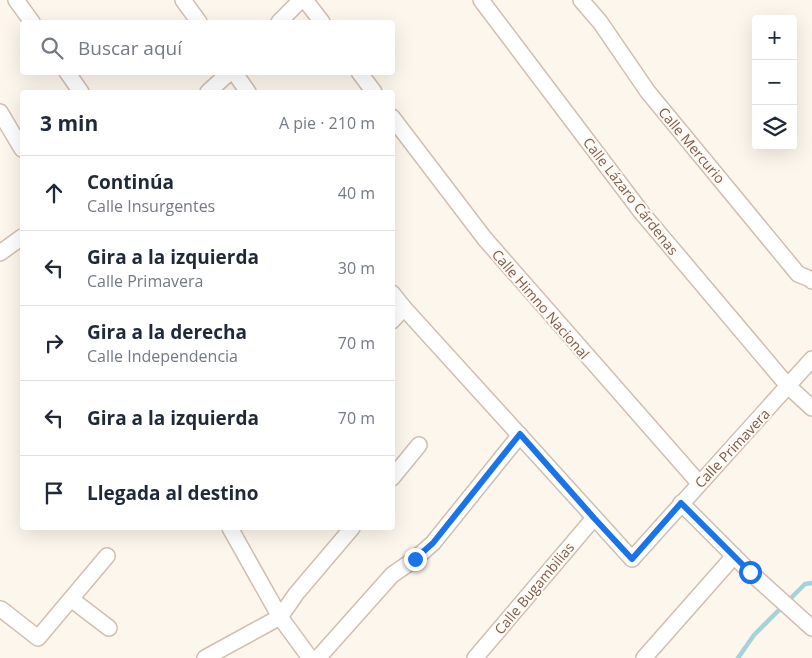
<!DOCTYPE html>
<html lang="es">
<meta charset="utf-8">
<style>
:root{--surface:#fff;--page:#f6f6f7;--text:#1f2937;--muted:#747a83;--line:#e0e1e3}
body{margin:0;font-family:"Open Sans",sans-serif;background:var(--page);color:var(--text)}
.controls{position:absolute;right:15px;top:15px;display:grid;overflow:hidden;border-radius:5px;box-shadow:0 5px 20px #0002}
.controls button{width:45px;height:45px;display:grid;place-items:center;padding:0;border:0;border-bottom:1px solid var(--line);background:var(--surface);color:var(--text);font:25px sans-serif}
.stop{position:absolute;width:15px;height:15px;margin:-11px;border:4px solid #1a73e8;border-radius:50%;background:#fff}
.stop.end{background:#1a73e8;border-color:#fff;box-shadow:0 1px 5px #0008}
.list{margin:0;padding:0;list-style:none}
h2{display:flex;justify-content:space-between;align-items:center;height:65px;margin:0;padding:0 20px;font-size:21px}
h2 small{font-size:16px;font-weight:400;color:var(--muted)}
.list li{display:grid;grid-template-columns:32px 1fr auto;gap:15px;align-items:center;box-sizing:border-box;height:75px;padding:0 20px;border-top:1px solid var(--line)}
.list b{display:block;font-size:19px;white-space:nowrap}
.list p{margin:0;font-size:16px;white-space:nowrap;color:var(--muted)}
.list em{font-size:16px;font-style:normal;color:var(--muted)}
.icon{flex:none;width:28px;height:28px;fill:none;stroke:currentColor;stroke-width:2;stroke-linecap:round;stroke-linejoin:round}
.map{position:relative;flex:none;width:812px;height:658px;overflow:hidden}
.search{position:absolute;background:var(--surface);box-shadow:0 5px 20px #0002;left:20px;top:20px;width:375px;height:55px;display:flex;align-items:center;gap:12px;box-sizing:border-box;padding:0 18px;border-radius:5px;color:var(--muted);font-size:19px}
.panel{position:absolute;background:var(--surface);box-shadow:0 5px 20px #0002;left:20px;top:90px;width:375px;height:440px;border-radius:5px}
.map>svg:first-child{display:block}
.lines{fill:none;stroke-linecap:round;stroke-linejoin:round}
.stream{stroke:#a5d3da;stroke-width:4.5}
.minor-casing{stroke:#d1beb0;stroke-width:18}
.minor{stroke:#fff;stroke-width:15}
.route{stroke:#1a73e8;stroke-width:6}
.labels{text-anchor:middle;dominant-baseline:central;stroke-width:4;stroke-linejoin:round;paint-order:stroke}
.street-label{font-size:14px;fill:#7a5c4d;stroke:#fffaf3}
</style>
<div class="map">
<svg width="812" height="658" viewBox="0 0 812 658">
<rect width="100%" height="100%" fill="#fdf6ec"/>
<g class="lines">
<path class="stream" d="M738 658 754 635 805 584 812 583"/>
<defs>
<g id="minor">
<path d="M16 0 32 22"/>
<path d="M183 0 199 22"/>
<path d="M305 0 322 22"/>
<path d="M481 0 642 213 788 386 812 408"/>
<path d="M581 0 600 22 648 92 798 274 810 279 812 281"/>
<path d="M279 22 301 0"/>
<path d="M67 72 81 92"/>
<path d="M234 72 248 92"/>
<path d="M359 72 374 92"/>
<path d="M208 92 230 72"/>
<path d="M0 112 22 149"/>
<path d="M392 117 485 239 699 483"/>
<path d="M0 253 22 237"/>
<path d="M392 293 404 308 632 559 812 359"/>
<path d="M392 321 404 308"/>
<path d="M392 478 419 445"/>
<path d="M681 503 751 573 812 628"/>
<path d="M230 528 280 617 310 658"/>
<path d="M71 599 109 628"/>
<path d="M0 610 1 609 38 638 107 556"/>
<path d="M205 658 280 617 296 594 352 528"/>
<path d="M318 658 392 575 415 559 433 543 520 435"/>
<path d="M475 658 594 518"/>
<path d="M644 658 734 556"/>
</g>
</defs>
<use href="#minor" class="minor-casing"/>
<use href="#minor" class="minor"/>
</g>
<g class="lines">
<path class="route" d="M415 559 433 543 520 434 594 518 632 559 681 503 750 572"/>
</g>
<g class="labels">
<g class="street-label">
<text transform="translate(692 145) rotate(50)">Calle Mercurio</text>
<text transform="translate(631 196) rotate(52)">Calle Lázaro Cárdenas</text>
<text transform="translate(541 304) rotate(49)">Calle Himno Nacional</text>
<text transform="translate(732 448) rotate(-47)">Calle Primavera</text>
<text transform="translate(534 588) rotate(-50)">Calle Bugambilias</text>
</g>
</g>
</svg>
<div class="controls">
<button>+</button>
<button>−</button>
<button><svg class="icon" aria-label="layers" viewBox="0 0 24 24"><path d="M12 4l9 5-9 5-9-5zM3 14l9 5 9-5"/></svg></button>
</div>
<div class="stop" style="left:750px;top:572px"></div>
<div class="stop end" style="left:415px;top:559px"></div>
<div class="search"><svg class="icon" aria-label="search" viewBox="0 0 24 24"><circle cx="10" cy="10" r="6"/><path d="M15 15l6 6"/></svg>Buscar aquí</div>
<section class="panel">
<h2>3 min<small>A pie · 210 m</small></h2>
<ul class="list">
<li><svg class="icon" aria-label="ahead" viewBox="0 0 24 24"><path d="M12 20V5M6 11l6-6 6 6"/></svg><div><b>Continúa</b><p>Calle Insurgentes</p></div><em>40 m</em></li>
<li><svg class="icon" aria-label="left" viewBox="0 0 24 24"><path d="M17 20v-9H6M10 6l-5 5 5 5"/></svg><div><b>Gira a la izquierda</b><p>Calle Primavera</p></div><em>30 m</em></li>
<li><svg class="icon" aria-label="right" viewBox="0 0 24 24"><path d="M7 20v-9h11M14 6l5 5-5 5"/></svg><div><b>Gira a la derecha</b><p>Calle Independencia</p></div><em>70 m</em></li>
<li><svg class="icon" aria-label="left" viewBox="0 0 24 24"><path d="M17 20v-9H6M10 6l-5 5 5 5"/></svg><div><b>Gira a la izquierda</b></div><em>70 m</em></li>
<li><svg class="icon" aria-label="arrive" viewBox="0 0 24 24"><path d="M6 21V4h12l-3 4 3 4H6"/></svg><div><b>Llegada al destino</b></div></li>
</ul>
</section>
</div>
